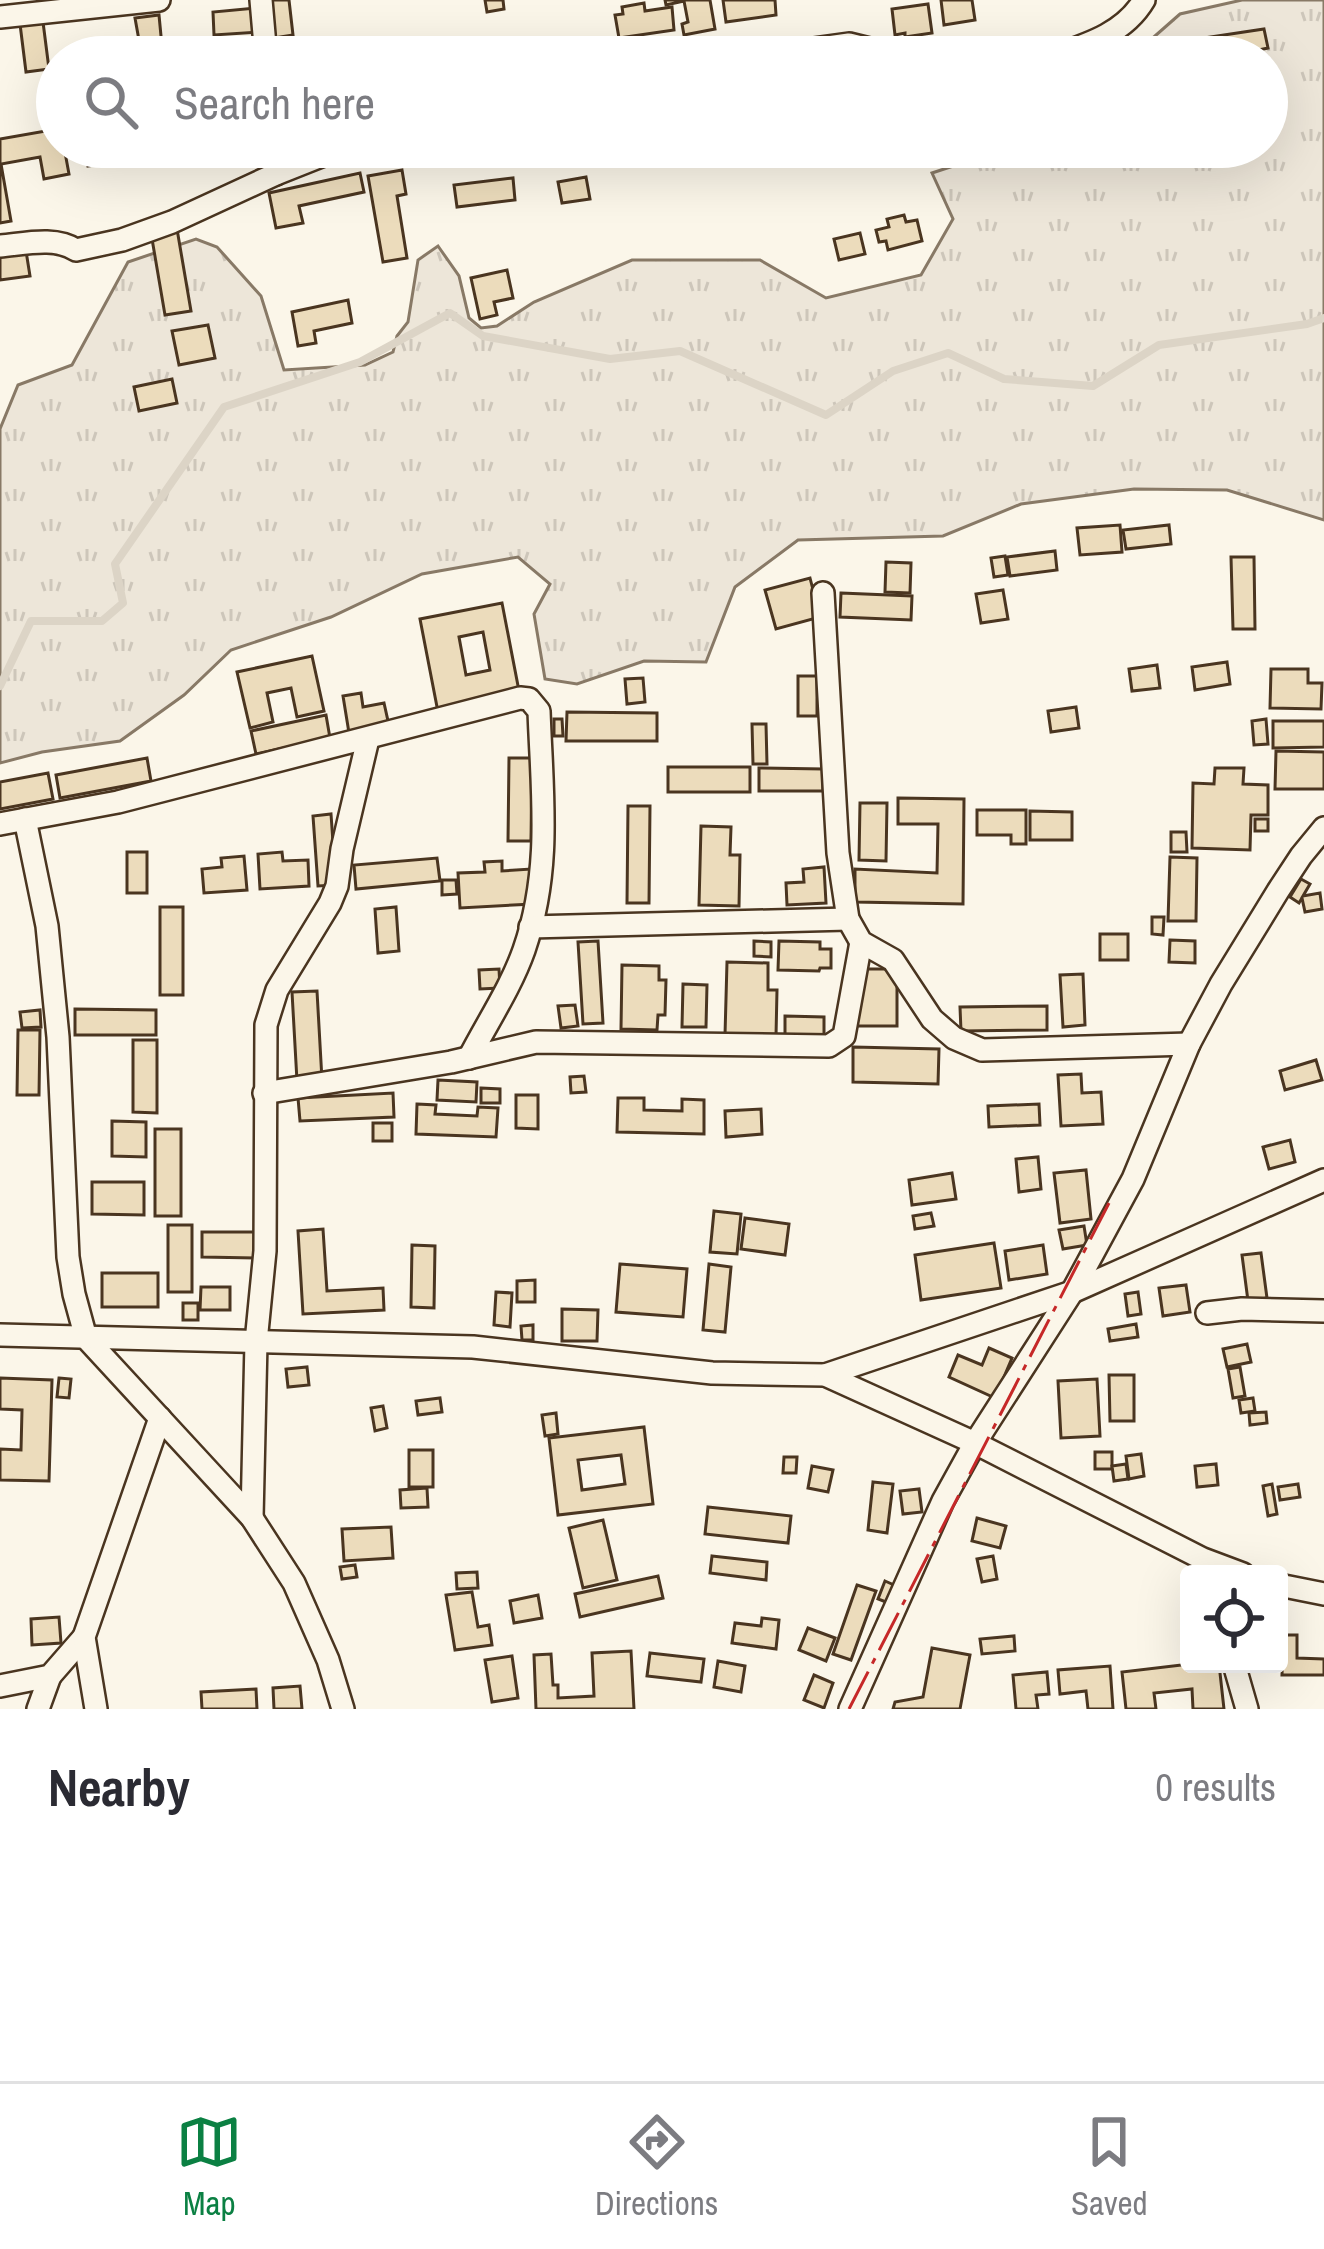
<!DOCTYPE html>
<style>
:root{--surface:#fff;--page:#f7f7f7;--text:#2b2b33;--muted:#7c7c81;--line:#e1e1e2;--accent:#0b8043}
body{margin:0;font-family:"Archivo Narrow",sans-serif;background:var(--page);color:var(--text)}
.controls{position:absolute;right:36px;bottom:36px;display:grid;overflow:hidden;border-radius:12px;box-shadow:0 12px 48px #0002}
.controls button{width:108px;height:108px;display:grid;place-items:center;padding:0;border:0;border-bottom:3px solid var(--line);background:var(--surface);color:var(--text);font:60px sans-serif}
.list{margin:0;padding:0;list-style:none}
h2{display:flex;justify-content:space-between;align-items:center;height:156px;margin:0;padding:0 48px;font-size:51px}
h2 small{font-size:39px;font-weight:400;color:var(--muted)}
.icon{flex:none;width:66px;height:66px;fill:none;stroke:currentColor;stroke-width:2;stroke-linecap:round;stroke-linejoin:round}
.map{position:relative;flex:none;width:1324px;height:1709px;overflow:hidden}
.search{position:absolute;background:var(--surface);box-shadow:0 12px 48px #0002;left:36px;right:36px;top:36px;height:132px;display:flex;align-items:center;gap:30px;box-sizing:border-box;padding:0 42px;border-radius:66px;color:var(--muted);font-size:45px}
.sheet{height:372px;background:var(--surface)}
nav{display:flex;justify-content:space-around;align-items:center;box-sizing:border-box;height:168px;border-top:3px solid var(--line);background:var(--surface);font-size:33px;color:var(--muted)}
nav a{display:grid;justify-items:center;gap:6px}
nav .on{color:var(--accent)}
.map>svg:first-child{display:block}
.grass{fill:url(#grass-tufts);stroke:#887966;stroke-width:3}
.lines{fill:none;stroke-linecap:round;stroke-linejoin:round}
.stream{stroke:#dcd4c6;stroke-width:8}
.building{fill:#ecdcbc;stroke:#4a3520;stroke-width:3;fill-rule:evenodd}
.street-casing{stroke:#4a3520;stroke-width:26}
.street{stroke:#fbf6e9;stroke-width:21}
.power{stroke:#c62828;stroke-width:3;stroke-dasharray:42 9 6 9;stroke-linecap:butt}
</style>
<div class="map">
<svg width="1324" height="1709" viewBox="0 0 1324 1709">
<defs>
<pattern id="grass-tufts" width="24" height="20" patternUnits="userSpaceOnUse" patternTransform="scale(3)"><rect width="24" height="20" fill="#ede6d9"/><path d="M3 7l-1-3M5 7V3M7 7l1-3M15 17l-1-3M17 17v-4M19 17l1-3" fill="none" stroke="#cdc6ba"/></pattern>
</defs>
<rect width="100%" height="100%" fill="#fbf6e9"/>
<path class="grass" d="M1242 0H1324V520L1227 490 1134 489 1021 504 943 536 798 540 735 587 706 662 644 661 577 684 545 679 534 614 550 584 518 557 422 574 331 617 231 650 184 695 120 741 42 752 0 763V429L18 385 72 365 128 262 196 239 217 247 261 296 284 370 365 365 393 352 397 336 408 322 418 260 438 246 459 276 469 318 481 328 497 326 534 302 632 260H760L826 298 921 275 953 219 932 173 1011 147H1267V57H1131L1180 14Z"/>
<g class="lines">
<path class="stream" d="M0 686 31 621H102L123 603 115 564 224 407 360 362 450 313 483 336 610 359 680 351 826 415 893 371 948 353 1004 379 1093 386 1159 345 1307 324 1324 318"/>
</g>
<g class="building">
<path d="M269 0H289L293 35 274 38Z"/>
<path d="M485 0H503L504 9 487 12Z"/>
<path d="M665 0H710L715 29 684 35 682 24 688 22 684 1 666 5Z"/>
<path d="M723 0H775L776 15 726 22Z"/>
<path d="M941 0H972L975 20 944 25Z"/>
<path d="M644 3 645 11 672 7 674 30 619 38 615 15 623 14 622 7Z"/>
<path d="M928 4 932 33 905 37V33L895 35 892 9Z"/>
<path d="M257 8 258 32 214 35 213 12Z"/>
<path d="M159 15 163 57H142L135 18Z"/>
<path d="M43 22 49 69 26 72 20 24Z"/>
<path d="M1264 29 1268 48 1225 57H1187L1184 41Z"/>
<path d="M57 129V147H64L69 174 44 179 40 157 1 164 11 221 0 223V139Z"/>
<path d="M86 147H106L108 163 88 166Z"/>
<path d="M402 170 406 194 397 196 407 258 383 262 368 176Z"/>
<path d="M360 173 364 192 299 206 303 223 276 228 269 193Z"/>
<path d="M586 177 590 199 562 203 558 182Z"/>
<path d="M513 178 515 200 457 207 454 185Z"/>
<path d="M904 215 906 222 917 220 922 241 888 250 886 241 879 242 876 230 889 227 887 219Z"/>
<path d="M177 229 191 311 165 315 151 233Z"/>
<path d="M860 233 865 254 839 260 834 239Z"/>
<path d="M26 251 30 276 0 280V255Z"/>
<path d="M507 270 513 298 494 302 497 315 480 319 471 278Z"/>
<path d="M348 300 352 323 314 331 316 343 298 346 292 312Z"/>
<path d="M208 325 215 358 179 365 172 331Z"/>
<path d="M172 379 177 403 139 411 134 387Z"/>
<path d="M1120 525 1122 552 1080 555 1077 528Z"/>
<path d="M1169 525 1171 544 1126 549 1123 530Z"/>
<path d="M1055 551 1057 570 1010 576 1007 557Z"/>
<path d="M1005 556 1008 575 994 577 991 558Z"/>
<path d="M1231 557H1254L1255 629H1233Z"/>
<path d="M886 562 911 563 910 593 885 592Z"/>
<path d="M810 578 820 617 776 629 765 590Z"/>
<path d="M1003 590 1008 619 981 623 976 594Z"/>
<path d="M841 593 912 596 911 620 840 617Z"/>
<path d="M502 603 520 696 438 712 420 619ZM483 632 490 670 466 675 459 637Z"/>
<path d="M312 656 324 711 297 717 291 688 267 693 273 722 250 728 237 672Z"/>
<path d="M1227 662 1230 684 1195 690 1192 667Z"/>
<path d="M1157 665 1160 688 1132 691 1129 669Z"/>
<path d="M1271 669H1308V683H1322L1321 709 1270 708Z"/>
<rect x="798" y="676" width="19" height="40"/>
<path d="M643 678 645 702 627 704 625 679Z"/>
<path d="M361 693 363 707 384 703 390 730 349 733 343 696Z"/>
<path d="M1076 707 1079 728 1051 732 1048 711Z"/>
<path d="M567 712 657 713V741H566Z"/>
<path d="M326 715 330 738 256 754 251 731Z"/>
<path d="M554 719H562L563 736H554Z"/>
<path d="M1266 719 1268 744 1254 745 1252 721Z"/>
<path d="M1273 721H1324V747L1273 748Z"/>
<path d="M752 724H766L767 764H753Z"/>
<path d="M1276 751 1324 752V789H1275Z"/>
<path d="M147 758 151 781 60 798 56 775Z"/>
<path d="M509 758H532L531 841H508Z"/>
<rect x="668" y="767" width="82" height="25"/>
<path d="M759 768 823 769V791H759Z"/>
<path d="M1215 768H1244L1243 784 1268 785V815H1251L1250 850 1192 848 1193 783 1214 784Z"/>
<path d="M48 773 53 799 0 809V782Z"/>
<path d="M898 798 964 799 963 904 855 902V869L937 873 938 824H898Z"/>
<path d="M860 803H887L886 861 859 860Z"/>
<path d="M628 806H650L649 903H627Z"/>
<path d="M977 810H1026V844H1011V835H977Z"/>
<path d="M1030 811 1072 812V840H1030Z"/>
<path d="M331 814 336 885 318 886 313 816Z"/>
<rect x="1255" y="819" width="13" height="12"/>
<path d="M701 826 731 827 730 855H740L739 906 699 905Z"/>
<path d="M1171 832H1186L1187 852H1171Z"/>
<rect x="127" y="852" width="20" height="41"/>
<path d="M282 852 283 861 308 860 309 886 260 889 258 854Z"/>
<path d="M244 856 247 890 204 893 202 869 222 867 221 858Z"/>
<path d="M1170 857 1197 858 1196 921H1168Z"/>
<path d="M437 858 440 881 356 889 354 865Z"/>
<path d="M502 861V871L531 869 533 904 460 908 458 873 485 872 484 862Z"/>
<path d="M824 867 826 903 787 905 786 883 804 882 803 869Z"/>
<path d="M1301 879 1310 884 1303 896 1320 893 1322 909 1305 912 1302 898 1299 903 1290 897Z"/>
<path d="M442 880H456L457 894 442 895Z"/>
<rect x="160" y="907" width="23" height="88"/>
<path d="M396 907 399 951 378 953 375 909Z"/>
<path d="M1152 917H1164L1163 935 1152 934Z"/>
<rect x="1100" y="934" width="28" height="26"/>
<path d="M1170 940 1195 941V963L1169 962Z"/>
<path d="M598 941 603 1023 583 1024 578 942Z"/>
<path d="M754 941 771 942V957L754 956Z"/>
<path d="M779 941 820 942V949H831V968H820L819 971 778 970Z"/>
<path d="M727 962 768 963V990H777L776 1036 725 1035Z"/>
<path d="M622 965 659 966V980H666L665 1015H658L657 1030 621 1029Z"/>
<path d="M499 969 500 988 480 989 479 970Z"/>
<rect x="856" y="969" width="41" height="57"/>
<path d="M1083 974 1085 1025 1063 1027 1060 975Z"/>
<path d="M683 984 707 985 706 1027H682Z"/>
<path d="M317 991 322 1080 297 1081 292 992Z"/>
<path d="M575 1005 578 1026 561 1028 558 1006Z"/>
<path d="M1047 1006V1030L961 1031 960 1007Z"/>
<path d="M75 1009 156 1010V1035H75Z"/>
<path d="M40 1010 41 1027 22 1028 20 1012Z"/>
<path d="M785 1016 824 1017V1041L785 1040Z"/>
<path d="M18 1030H40L39 1095H17Z"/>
<path d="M133 1040H157V1113L133 1112Z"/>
<path d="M853 1047 939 1049 938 1084 853 1082Z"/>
<path d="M1316 1060 1322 1080 1285 1090 1280 1071Z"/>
<path d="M1081 1074 1082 1093 1101 1092 1103 1124 1061 1126 1058 1075Z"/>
<path d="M584 1076 586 1092 571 1093 570 1077Z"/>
<path d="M438 1080 477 1082 476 1102 437 1100Z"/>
<path d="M481 1088 500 1089V1103H481Z"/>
<path d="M393 1093 394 1117 300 1121 298 1098Z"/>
<path d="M516 1095H538V1129L516 1128Z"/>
<path d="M618 1098H644V1110L682 1111V1099L704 1100V1134L617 1132Z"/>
<path d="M417 1104 436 1105 435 1114 477 1116 478 1107 498 1108 496 1137 416 1134Z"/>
<path d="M1039 1104 1040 1125 989 1127 988 1106Z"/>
<path d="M761 1109 762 1134 726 1137 725 1111Z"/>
<path d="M112 1121 146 1122V1157L112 1156Z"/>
<rect x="373" y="1123" width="19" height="18"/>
<rect x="155" y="1129" width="26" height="87"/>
<path d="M1290 1140 1295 1162 1269 1169 1263 1147Z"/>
<path d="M1038 1157 1041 1189 1019 1192 1016 1159Z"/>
<path d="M1086 1170 1091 1219 1060 1223 1054 1173Z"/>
<path d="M952 1173 956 1199 912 1205 909 1180Z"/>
<path d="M92 1182H144V1215L92 1214Z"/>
<path d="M714 1211 741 1214 737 1254 710 1252Z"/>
<path d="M931 1213 934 1226 915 1229 913 1216Z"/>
<path d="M745 1218 789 1224 785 1255 741 1249Z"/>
<rect x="168" y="1225" width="24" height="67"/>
<path d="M1084 1226 1087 1245 1063 1249 1059 1230Z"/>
<path d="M323 1229 327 1291 383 1288 384 1310 303 1314 298 1231Z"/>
<path d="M202 1232H257V1258L202 1257Z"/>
<path d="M994 1243 1001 1288 921 1300 915 1255Z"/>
<path d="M412 1245 435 1246 434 1308 411 1307Z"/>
<path d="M1043 1245 1047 1274 1009 1280 1005 1251Z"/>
<path d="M1261 1253 1267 1298 1248 1301 1242 1255Z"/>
<path d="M620 1264 687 1269 683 1317 616 1312Z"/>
<path d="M709 1264 731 1267 725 1332 703 1330Z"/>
<rect x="102" y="1273" width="56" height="34"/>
<path d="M535 1280V1302H517V1281Z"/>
<path d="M1186 1285 1190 1312 1163 1316 1159 1288Z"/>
<path d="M201 1287H230V1310H200Z"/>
<path d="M496 1292 512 1293 510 1327 494 1325Z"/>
<path d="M1138 1292 1141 1314 1128 1316 1125 1294Z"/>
<rect x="183" y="1303" width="15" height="17"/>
<path d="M562 1309 598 1310 597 1341H562Z"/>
<path d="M1136 1324 1138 1337 1110 1341 1108 1329Z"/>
<path d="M533 1325V1340H522L521 1326Z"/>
<path d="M1247 1344 1251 1362 1227 1367 1223 1349Z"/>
<path d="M989 1348 1012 1358 995 1398 949 1377 958 1355 982 1365Z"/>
<path d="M307 1367 309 1385 288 1387 286 1369Z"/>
<path d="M1240 1367 1245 1396 1233 1398 1228 1369Z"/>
<path d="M1109 1375H1134V1421H1110Z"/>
<path d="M0 1378 52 1380 49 1481 0 1480V1449L21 1450 22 1410 0 1409Z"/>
<path d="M59 1378 71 1379 69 1398 57 1397Z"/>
<path d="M1097 1379 1100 1436 1061 1438 1058 1381Z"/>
<path d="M440 1398 442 1412 418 1415 416 1401Z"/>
<path d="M1253 1398 1255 1411 1241 1413 1239 1400Z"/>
<path d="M383 1406 387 1428 375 1431 371 1408Z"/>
<path d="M1266 1412 1267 1423 1250 1425 1249 1413Z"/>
<path d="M556 1413 558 1434 545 1436 542 1415Z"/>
<path d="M644 1427 653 1504 558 1515 549 1438ZM621 1455 625 1484 582 1490 578 1460Z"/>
<rect x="409" y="1450" width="24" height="37"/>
<rect x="1095" y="1452" width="17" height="17"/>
<path d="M1141 1454 1144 1476 1129 1479 1126 1456Z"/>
<path d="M784 1457H797L796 1473H783Z"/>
<path d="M1126 1464 1128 1479 1114 1481 1112 1466Z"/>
<path d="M1216 1464 1218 1485 1197 1487 1195 1466Z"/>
<path d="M812 1466 833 1470 828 1492 808 1488Z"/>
<path d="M873 1482 893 1484 887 1533 868 1530Z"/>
<path d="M1272 1484 1277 1514 1268 1516 1263 1486Z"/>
<path d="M1298 1484 1300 1497 1280 1500 1278 1487Z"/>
<path d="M427 1488 428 1507 401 1508 400 1490Z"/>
<path d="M919 1489 922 1512 903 1514 900 1491Z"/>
<path d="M708 1507 791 1516 788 1543 705 1534Z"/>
<path d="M977 1518 1006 1526 1000 1548 972 1541Z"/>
<path d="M603 1520 617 1580 583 1588 569 1528Z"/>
<path d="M391 1527 393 1558 344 1561 342 1529Z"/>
<path d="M712 1556 767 1562 766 1580 710 1573Z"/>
<path d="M993 1556 997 1579 982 1582 977 1559Z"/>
<path d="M355 1565 357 1577 342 1579 340 1567Z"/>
<path d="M477 1572 478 1588 457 1589 456 1573Z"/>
<path d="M658 1576 663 1598 580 1617 575 1594Z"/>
<path d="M885 1581 894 1585 886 1602 878 1599Z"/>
<path d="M857 1585 876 1591 851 1660 833 1654Z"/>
<path d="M472 1592 478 1627 489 1625 492 1645 455 1650 446 1595Z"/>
<path d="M538 1595 542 1618 514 1623 510 1601Z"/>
<path d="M59 1617 61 1643 32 1645 31 1619Z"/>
<path d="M762 1618 779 1620 776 1649 732 1643 735 1623 761 1626Z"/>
<path d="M808 1628 835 1638 826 1661 799 1650Z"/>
<path d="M1283 1635H1297V1658L1324 1659V1675H1282Z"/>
<path d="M1014 1636 1015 1651 982 1654 980 1639Z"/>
<path d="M932 1648 970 1655 960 1709H893L895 1702 923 1697Z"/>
<path d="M631 1651 634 1709H536L534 1655 551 1654 553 1685H558V1698L594 1696 592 1653Z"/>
<path d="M650 1653 704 1659 701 1682 647 1676Z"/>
<path d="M512 1656 518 1698 492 1702 485 1660Z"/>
<path d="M718 1661 745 1666 741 1692 714 1687Z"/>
<path d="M1190 1664H1219L1224 1709H1193L1192 1689 1154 1693 1156 1709H1126L1122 1672Z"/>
<path d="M1110 1666 1113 1709H1088L1086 1691 1060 1694 1058 1670Z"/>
<path d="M1047 1672 1049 1694 1036 1695 1038 1709H1016L1013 1675Z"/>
<path d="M814 1675 833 1683 824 1708 804 1700Z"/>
<path d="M300 1686 302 1709H274L273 1688Z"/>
<path d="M256 1689 257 1709H202L201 1692Z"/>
</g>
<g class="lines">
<defs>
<g id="street">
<path d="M261 0 266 57"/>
<path d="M0 17 159 0"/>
<path d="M756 57 849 44 902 57"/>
<path d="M1051 57C1086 45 1124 34 1144 0"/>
<path d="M274 147 276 174"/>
<path d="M0 246C24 244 55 236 76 250L122 240 172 222 276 174 344 147"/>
<path d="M823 593 838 853 848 919 861 942 893 960 932 1019 954 1038 982 1050 1189 1044"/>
<path d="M25 819 47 926 58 1037 68 1257 74 1294 86 1338 252 1518 294 1583 328 1660 343 1709"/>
<path d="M0 824 118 802 520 698 529 699 539 711C542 794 552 869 524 950 511 987 487 1023 469 1058"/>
<path d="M530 927 848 919"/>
<path d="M264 1093 451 1062 536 1042 829 1046 844 1036 861 942"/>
<path d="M1207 1313 1242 1309 1324 1311"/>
<path d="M0 1335 473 1347 712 1373 825 1375 975 1443 1203 1559 1243 1574"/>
<path d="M825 1375 1072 1292 1324 1180"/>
<path d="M252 1518 256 1342 265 1251 266 1025 277 990 330 903 337 886 342 849 368 739"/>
<path d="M1279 1585 1324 1594"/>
<path d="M1234 1664 1247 1709"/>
<path d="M0 1686 50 1676 84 1637"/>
<path d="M38 1709 50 1676"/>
<path d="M96 1709 84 1637 160 1418"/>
<path d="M850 1709 943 1501 975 1443 1072 1292 1133 1179 1189 1044 1221 984 1278 891 1301 856 1324 828"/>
</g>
</defs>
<use href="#street" class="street-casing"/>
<use href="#street" class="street"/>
<path class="power" d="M849 1709 1109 1203"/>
</g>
</svg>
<div class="controls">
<button><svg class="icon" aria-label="locate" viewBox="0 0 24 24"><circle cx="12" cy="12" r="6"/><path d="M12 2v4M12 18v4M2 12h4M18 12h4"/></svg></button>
</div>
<div class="search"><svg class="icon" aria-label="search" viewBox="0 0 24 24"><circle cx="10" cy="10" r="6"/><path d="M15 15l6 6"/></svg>Search here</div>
</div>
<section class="sheet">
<h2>Nearby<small>0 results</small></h2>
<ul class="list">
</ul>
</section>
<nav>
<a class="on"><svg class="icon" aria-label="map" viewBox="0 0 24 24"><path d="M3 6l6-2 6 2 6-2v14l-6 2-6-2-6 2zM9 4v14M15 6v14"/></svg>Map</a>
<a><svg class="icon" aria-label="directions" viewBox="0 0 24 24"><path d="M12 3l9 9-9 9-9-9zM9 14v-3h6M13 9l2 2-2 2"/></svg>Directions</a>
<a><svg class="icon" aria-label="saved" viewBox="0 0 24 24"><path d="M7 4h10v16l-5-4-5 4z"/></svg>Saved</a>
</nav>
